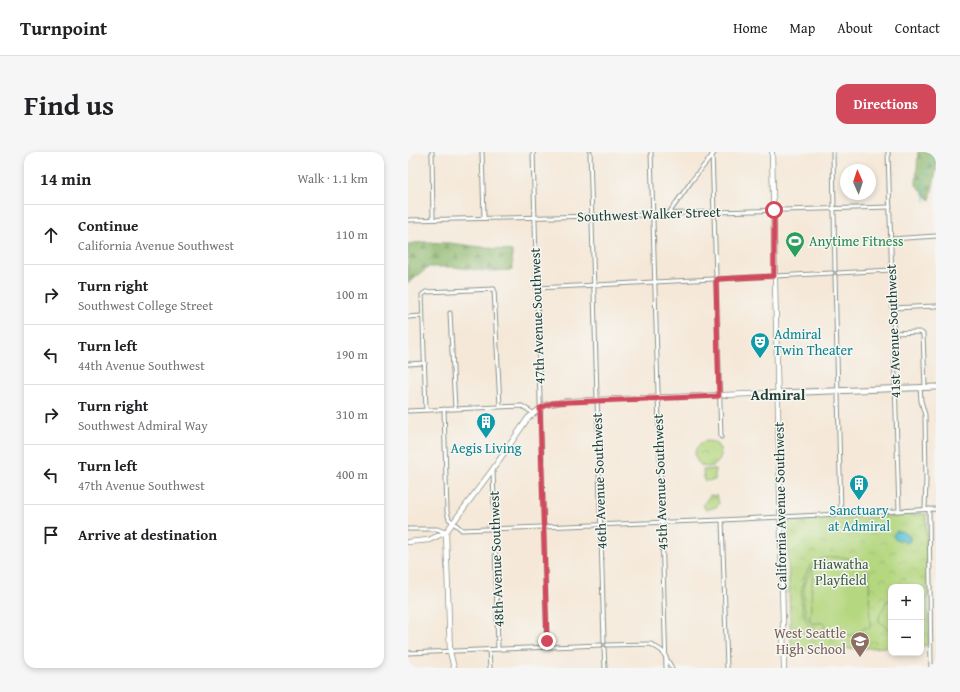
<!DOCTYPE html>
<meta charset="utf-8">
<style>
:root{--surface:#fff;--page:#f6f6f6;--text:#202124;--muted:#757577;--line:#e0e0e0;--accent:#d1495b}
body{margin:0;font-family:"Gentium Book Plus",serif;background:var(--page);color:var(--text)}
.controls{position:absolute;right:12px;bottom:12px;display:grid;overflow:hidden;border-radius:8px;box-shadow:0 2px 6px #0003}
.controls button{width:36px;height:36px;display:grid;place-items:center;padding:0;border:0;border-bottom:1px solid var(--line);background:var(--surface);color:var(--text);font:20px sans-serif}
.compass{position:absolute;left:432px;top:12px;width:36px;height:36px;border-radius:50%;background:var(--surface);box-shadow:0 2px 6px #0003;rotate:357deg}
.stop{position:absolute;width:12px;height:12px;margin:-9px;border:3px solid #d1495b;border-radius:50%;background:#fff}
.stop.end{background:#d1495b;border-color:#fff;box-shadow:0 1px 4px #0008}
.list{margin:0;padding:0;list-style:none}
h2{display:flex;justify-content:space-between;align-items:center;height:52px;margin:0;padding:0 16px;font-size:17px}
h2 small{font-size:13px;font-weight:400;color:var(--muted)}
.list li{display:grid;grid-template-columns:26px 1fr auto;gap:12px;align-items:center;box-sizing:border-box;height:60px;padding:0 16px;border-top:1px solid var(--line)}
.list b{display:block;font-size:15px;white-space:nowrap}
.list p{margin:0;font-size:13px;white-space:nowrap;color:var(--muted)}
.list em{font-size:13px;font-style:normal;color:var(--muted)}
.icon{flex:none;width:22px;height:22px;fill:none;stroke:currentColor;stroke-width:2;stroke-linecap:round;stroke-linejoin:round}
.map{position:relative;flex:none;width:528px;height:516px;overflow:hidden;border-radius:12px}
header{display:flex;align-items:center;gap:24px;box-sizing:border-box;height:56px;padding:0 20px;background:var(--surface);border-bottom:1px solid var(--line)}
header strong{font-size:19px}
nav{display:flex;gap:22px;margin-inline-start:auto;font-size:14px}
.intro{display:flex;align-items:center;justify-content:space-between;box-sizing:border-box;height:96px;padding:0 24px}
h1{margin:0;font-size:28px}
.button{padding:10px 18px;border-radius:12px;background:var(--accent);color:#fff;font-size:14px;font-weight:700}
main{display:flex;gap:24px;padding:0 24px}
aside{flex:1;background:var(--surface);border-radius:12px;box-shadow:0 2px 6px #0003}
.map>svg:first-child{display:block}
.forest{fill:url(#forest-firs);stroke:#587a51}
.park{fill:url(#park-crowns);stroke:#6a8a5a}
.garden{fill:#b5d77f;stroke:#6a8a5a;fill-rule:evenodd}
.water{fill:url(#water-ripples);stroke:#3a7e83}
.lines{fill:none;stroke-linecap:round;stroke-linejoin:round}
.stream{stroke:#56c0d2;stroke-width:1}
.street-casing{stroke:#8a9286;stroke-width:5}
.secondary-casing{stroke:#8a9286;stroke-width:6}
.primary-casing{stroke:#8a9286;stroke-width:7}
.street{stroke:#fff;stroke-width:3}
.secondary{stroke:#fff;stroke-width:4.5}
.primary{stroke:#fff;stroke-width:5}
.route{stroke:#d1495b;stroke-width:5}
.labels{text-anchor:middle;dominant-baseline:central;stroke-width:3;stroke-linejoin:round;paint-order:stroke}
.street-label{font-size:14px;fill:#1f3d34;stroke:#f6f6f2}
.leisure-label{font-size:14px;fill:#27864d;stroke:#f6f6f2;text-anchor:start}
.culture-label{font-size:14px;fill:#0d838f;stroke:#f6f6f2}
.park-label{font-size:14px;fill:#3d5c43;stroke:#f6f6f2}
.education-label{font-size:14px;fill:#785e54;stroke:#f6f6f2;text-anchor:end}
.neighbourhood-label{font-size:15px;font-weight:bold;fill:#1f3d34;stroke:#f6f6f2}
</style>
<header>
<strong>Turnpoint</strong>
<nav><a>Home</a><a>Map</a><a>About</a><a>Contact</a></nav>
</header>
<div class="intro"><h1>Find us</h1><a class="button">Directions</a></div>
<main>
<aside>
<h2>14 min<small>Walk · 1.1 km</small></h2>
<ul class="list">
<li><svg class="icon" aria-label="ahead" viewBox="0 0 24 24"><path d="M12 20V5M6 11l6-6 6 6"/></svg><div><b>Continue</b><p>California Avenue Southwest</p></div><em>110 m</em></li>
<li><svg class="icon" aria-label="right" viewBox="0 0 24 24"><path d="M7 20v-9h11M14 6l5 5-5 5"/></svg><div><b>Turn right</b><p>Southwest College Street</p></div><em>100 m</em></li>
<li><svg class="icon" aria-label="left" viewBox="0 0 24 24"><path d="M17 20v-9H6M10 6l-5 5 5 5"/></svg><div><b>Turn left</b><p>44th Avenue Southwest</p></div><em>190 m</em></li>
<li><svg class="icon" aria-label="right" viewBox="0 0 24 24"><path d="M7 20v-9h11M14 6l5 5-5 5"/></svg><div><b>Turn right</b><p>Southwest Admiral Way</p></div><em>310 m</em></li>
<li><svg class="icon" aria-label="left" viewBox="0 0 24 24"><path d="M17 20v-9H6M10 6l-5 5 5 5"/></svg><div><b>Turn left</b><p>47th Avenue Southwest</p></div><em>400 m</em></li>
<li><svg class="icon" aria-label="arrive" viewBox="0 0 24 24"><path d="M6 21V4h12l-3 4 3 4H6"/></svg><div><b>Arrive at destination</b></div></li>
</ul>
</aside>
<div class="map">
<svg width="528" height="516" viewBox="0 0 528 516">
<defs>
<pattern id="forest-firs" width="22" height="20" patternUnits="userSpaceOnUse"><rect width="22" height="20" fill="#90b86e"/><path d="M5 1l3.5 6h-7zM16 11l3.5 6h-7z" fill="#75975b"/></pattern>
<pattern id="park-crowns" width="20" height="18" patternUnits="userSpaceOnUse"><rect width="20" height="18" fill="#b5d77f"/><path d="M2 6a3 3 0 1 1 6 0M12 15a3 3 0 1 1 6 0" fill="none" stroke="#9bb96e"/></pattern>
<pattern id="water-ripples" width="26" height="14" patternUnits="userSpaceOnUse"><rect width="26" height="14" fill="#56c0d2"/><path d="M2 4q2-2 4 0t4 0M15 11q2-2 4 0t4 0" fill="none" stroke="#479dab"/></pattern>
</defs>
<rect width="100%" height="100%" fill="#f6f6f2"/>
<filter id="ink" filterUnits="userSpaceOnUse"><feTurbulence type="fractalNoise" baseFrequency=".025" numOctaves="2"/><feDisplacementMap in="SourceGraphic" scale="8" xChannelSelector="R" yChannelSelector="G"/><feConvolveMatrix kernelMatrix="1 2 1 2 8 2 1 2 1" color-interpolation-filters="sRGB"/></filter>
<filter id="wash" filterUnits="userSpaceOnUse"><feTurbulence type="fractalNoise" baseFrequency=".012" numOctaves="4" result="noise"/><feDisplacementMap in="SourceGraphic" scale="16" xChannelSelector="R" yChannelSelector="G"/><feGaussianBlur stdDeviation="0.9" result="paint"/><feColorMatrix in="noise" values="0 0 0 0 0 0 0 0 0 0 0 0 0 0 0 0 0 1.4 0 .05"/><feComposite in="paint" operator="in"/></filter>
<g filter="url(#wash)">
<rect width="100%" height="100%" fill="#f5e8d8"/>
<g class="forest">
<path d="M510 0H528V19L522 48 508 33Z"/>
<path d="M15 90 42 91 104 99 105 118 80 119 45 115H21L0 131V92Z"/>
</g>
<g class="park">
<circle cx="300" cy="302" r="13"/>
<path d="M302 343 309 344 311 351 308 355 298 358 295 353Z"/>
<path d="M518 362 521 493 513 494V435H483V495L383 499 379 370Z"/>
</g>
<g class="garden">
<path d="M307 317V328L296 329 295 318Z"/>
<path d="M429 405C443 406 455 408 461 422L462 476 458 475C451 482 442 484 432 484 425 485 415 485 408 481 389 470 389 425 405 411 412 406 421 405 429 405ZM405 415 402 468 405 471H416L417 481C391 475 391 432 405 415Z"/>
<path d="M478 449H483V480L471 469C470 460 478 456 478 449Z"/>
</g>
<path class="water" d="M488 379 496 380 502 385V389L499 391 494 388H488L485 384Z"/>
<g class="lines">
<path class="stream" d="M517 49 516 23 528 0"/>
</g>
</g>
<g filter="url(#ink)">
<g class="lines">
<defs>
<g id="street">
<path d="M24 0 25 67"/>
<path d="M74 0 76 66"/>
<path d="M125 0 139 495"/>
<path d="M182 0 196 490"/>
<path d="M243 0 258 516"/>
<path d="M304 0 308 124"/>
<path d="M425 0 427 118"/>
<path d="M480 0 491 359"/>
<path d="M261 61 285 27 307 0"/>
<path d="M0 68 239 63 276 61 482 55"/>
<path d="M483 87 528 84"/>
<path d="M430 121 483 118"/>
<path d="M427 124 433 362"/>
<path d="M310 127 424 121"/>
<path d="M308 130 313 285"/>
<path d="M129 136 305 127"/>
<path d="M484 156 528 154"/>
<path d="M42 161 47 256"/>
<path d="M0 165 14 164"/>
<path d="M485 181 512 180 515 182 517 235"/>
<path d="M0 212 17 211"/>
<path d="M512 235 513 249 517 263 518 328 517 357"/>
<path d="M36 257 39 360 41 367 54 378 314 368 528 357"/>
<path d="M18 258 14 143 18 140 86 137 92 254"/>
<path d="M0 259 114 254 125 261"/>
<path d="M85 317 90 497"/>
<path d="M521 357 523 516"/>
<path d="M314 368 319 516"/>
<path d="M0 377H29L37 380"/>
<path d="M199 493 243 492 254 499 264 516"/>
<path d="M196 496 197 516"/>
<path d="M81 498 82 516"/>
<path d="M0 501 193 493"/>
</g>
<g id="secondary">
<path d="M364 0 376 516"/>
<path d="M38 380 42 500 46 516"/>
<path d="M0 390 21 388 38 380 85 317 120 266 137 253 160 249 370 241"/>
</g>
<path id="primary" d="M370 241 528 235"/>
</defs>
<use href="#street" class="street-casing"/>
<use href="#secondary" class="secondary-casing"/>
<use href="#primary" class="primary-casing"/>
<use href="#street" class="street"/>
<use href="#secondary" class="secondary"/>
<use href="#primary" class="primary"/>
</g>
</g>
<g class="lines" filter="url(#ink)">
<path class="route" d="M139 489 132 256 144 251 160 250 311 244 308 130 310 127 366 124V58"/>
</g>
<defs>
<symbol id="stadium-pin" viewBox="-11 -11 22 30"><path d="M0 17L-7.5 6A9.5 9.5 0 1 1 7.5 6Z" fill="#2e9e5b" stroke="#f6f6f2"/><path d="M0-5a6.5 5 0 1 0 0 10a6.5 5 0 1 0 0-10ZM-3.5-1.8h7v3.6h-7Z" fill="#fff"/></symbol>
<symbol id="theatre-pin" viewBox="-11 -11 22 30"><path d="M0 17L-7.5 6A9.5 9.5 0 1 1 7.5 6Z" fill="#0f9aa8" stroke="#f6f6f2"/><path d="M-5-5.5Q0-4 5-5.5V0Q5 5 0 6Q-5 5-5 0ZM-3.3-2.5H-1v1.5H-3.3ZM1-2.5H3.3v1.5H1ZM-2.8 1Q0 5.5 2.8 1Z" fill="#fff"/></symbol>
<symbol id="building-pin" viewBox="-11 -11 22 30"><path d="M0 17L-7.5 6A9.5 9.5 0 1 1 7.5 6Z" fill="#0f9aa8" stroke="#f6f6f2"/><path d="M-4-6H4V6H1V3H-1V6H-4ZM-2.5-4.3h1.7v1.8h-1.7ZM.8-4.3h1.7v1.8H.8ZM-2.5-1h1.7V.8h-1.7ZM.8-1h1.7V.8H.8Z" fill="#fff"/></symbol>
<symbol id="school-pin" viewBox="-11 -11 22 30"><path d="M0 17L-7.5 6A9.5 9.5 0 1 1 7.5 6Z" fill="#8d6e63" stroke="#f6f6f2"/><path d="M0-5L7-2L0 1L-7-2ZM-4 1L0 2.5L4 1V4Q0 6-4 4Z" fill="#fff"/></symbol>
</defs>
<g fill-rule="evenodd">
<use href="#stadium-pin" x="376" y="78" width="22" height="30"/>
<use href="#theatre-pin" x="341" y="179" width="22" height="30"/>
<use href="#building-pin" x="67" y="259" width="22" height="30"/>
<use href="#building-pin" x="440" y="321" width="22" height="30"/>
<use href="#school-pin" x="441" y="478" width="22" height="30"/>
</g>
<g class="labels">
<g class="street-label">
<text transform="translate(241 62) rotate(-2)">Southwest Walker Street</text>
<text transform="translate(129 164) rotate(-92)">47th Avenue Southwest</text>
<text transform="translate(485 179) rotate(-92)">41st Avenue Southwest</text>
<text transform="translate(191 329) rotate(-92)">46th Avenue Southwest</text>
<text transform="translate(252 330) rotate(-92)">45th Avenue Southwest</text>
<text transform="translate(372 354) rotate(-91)">California Avenue Southwest</text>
<text transform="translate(88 407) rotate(-92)">48th Avenue Southwest</text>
</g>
<g class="leisure-label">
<text x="401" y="89">Anytime Fitness</text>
</g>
<g class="culture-label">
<text x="366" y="182" text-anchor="start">Admiral<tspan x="366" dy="16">Twin Theater</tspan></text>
<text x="78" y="296">Aegis Living</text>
<text x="451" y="358">Sanctuary<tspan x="451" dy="16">at Admiral</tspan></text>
</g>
<g class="park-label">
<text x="433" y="412">Hiawatha<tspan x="433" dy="16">Playfield</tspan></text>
</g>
<g class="education-label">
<text x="438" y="481">West Seattle<tspan x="438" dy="16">High School</tspan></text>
</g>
<g class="neighbourhood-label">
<text x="370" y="242">Admiral</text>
</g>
</g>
</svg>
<div class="controls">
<button>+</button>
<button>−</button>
</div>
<svg class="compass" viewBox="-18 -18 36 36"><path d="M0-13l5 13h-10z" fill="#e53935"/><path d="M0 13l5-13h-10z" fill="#757577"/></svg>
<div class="stop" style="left:366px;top:58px"></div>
<div class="stop end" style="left:139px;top:489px"></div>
</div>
</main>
